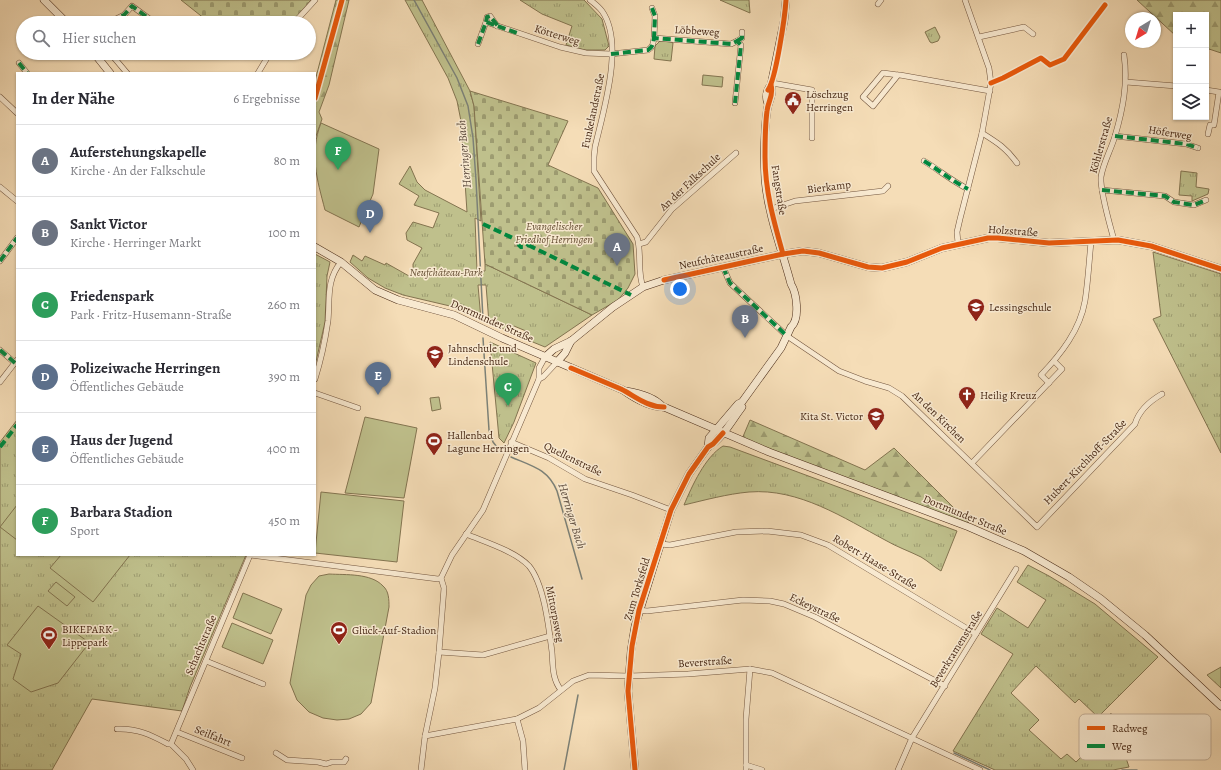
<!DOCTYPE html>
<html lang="de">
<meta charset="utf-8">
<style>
:root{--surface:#fff;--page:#f2f2f3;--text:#2b2b33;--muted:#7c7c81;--line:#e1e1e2;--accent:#0b8043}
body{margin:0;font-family:Alegreya,serif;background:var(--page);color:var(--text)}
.controls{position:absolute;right:12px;top:12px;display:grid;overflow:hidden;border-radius:0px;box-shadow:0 1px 3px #0004}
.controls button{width:36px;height:36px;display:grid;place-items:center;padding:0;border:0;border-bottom:1px solid var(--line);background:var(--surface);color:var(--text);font:20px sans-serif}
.compass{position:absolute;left:1125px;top:12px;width:36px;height:36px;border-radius:50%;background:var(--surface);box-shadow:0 1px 3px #0004;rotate:218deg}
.you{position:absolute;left:680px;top:289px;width:14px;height:14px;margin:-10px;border:3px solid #fff;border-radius:50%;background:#1a73e8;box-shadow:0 0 0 6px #1a73e833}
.badge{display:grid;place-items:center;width:26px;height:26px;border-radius:50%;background:var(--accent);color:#fff;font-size:13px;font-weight:700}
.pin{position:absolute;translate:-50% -33px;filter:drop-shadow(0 1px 2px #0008)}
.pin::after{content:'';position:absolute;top:21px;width:14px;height:12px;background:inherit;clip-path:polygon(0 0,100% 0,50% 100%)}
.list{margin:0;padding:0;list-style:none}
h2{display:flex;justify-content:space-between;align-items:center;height:52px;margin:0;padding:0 16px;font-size:17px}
h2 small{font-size:13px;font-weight:400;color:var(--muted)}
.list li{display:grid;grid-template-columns:26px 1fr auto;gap:12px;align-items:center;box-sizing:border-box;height:72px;padding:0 16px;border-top:1px solid var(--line)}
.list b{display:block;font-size:15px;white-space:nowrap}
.list p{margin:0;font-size:13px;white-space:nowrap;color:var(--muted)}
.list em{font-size:13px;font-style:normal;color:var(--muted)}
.icon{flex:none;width:22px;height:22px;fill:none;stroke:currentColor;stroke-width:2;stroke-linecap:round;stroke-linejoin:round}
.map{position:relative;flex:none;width:1221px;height:770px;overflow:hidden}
.search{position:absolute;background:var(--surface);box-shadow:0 1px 3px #0004;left:16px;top:16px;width:300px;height:44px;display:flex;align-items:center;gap:10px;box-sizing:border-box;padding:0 14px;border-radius:22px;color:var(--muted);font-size:15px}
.panel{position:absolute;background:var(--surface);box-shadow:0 1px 3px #0004;left:16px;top:72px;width:300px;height:484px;border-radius:0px}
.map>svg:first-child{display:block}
.grass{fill:url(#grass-tufts);stroke:#837450}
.forest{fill:url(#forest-firs);stroke:#837450}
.cemetery{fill:url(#cemetery-stones);stroke:#837450}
.pitch{fill:#bfc08c;stroke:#837450}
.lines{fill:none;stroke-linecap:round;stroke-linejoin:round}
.stream{stroke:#7c8076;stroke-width:1.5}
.street-casing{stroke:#72553e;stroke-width:6}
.secondary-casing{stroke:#472815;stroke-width:8}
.street{stroke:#f8e9d0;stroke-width:5}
.secondary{stroke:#f8e9d0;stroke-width:7}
.quiet{stroke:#00873e;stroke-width:4;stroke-dasharray:8 4;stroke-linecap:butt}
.cycleway-casing{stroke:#f8e9d0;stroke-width:8}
.cycleway{stroke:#e8590c;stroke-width:5}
.labels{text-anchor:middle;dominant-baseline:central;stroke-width:3;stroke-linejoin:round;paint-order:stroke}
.street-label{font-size:11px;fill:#472815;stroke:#f8e9d0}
.poi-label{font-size:11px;fill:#472815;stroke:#f8e9d0;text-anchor:start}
.park-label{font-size:11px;font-style:italic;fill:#654e33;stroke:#f8e9d0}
.water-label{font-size:12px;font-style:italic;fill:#5d4c3e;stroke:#f8e9d0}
.key{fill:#f8e9d0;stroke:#c3af98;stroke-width:1}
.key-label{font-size:11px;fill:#472815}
</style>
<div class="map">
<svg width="1221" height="770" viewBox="0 0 1221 770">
<defs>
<pattern id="grass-tufts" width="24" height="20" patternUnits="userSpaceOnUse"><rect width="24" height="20" fill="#bfc08c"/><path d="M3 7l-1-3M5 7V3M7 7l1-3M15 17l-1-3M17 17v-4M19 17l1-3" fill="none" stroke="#9d9c71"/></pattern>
<pattern id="forest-firs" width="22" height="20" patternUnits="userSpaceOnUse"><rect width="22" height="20" fill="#bfc08c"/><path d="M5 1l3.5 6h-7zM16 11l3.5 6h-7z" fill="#9d9c71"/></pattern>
<pattern id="cemetery-stones" width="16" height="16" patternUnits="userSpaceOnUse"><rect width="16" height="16" fill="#bfc08c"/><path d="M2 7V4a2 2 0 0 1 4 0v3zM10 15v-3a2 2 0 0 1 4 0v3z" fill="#9d9c71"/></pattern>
</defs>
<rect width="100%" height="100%" fill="#f5ddb7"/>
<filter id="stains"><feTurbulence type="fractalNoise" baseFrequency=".005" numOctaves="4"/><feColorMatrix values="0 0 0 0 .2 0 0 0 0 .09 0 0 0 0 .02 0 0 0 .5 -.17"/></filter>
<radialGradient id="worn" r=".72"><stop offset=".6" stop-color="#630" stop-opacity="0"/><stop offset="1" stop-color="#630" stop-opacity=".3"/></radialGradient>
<g class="grass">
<path d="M405 0H422L470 91 474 106 481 221 475 218 477 271H485V264L592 315 545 347 523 338 526 331 514 326 511 332 489 323 486 285H478L481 320 450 306 403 295 385 288 368 278 350 262 353 255 362 261 365 256 385 265 386 263 409 276 413 270V264L422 248 407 240 406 233 413 222 433 228 439 213 414 205 419 196 399 184 410 166 417 182 425 190 467 212 461 121 457 101 448 78Z"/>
<path d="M520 0H584L602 19 609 46 605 50H585L566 45 572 26 542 14Z"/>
<path d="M720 0H749L750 13Z"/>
<path d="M935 27 940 37 938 41 932 43 930 42 925 32Z"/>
<path d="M660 41 671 42 673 43 671 61 654 59 655 46Z"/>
<path d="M1181 171 1197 173 1196 187 1209 189 1208 194 1192 201V196L1179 195Z"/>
<path d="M1153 252 1221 274V453L1153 319 1161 316Z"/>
<path d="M315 254 330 262 327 276 325 322 315 366Z"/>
<path d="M490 342 536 363 514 422 504 443 499 438Z"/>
<path d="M17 420V555H246L190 687 182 711 92 699 52 770H0V442Z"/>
<path d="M723 446 730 447 957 531 941 571C934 567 928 561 921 557 909 551 897 547 885 540 844 518 799 488 749 492 727 494 705 500 684 505 692 486 705 457 723 446Z"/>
<path d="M1028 565 1049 576 1095 604 1158 657 1098 717 1079 699 1075 703 1036 666 1011 693 1039 720 1029 730 1061 759 1067 754 1076 762 1101 738 1094 732 1111 713 1129 767 1113 770H995L953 751 1013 654 981 634 997 608 1028 628 1046 600 1017 582Z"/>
</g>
<g class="forest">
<path d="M336 0H349L329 85 319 112 322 119 315 139V81Z"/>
<path d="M1137 0H1221V53L1206 48V15H1176V36Z"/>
<path d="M750 420 865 470 894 448 970 524 742 439Z"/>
<path d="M1221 667V688L1207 675Z"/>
</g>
<g class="cemetery">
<path d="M181 0H311L292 23H210Z"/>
<path d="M470 91 568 121 548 165 598 188 633 244 635 274 628 288 618 300 592 315 485 264 474 106Z"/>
</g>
<g class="pitch">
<path d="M703 75 723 77 722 87 702 85Z"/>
<path d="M321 123 379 149 373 194 359 227 325 210C317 179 309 154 321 123Z"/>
<path d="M439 397 441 409 432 411 430 398Z"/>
<path d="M365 417 417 428 404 498 345 493Z"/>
<path d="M321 492 404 501 397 562 315 553Z"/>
<path d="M17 505V540L0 527Z"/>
<path d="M61 555H130L93 602 50 568Z"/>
<path d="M329 574C346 575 371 573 383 586 389 591 389 600 389 607L371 703 361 714 349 719 337 720 323 718 309 712 297 700 290 683 306 595 311 585 319 576Z"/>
<path d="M56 582 75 597 67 606 48 591Z"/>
<path d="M243 593 282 609 271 634 233 618Z"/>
<path d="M38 606 87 641 86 647 58 683 31 692 13 679 21 654 7 645Z"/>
<path d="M232 623 273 640 263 664 222 647Z"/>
</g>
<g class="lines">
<g class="stream">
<path d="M414 0 457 78 468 106 473 138 476 180 483 320"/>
<path d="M483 338 489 430 493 442 500 451"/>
<path d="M511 457C532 466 548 469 557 491L582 579"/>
<path d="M954 753 990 770"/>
<path d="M564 770 578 695"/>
<path d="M1122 770H1137"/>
</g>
<defs>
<g id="street">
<path d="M590 0C594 3 599 7 602 11 625 43 603 112 595 147L594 157V171L637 237C642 253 637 271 643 287"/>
<path d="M878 4 881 0"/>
<path d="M652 8 655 16 654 38"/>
<path d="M486 22 487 17 490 16 497 26"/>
<path d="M112 23 116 19 124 15 132 6 155 23"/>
<path d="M294 23 315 0"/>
<path d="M979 37 1024 27 1033 34"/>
<path d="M737 41 742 38V32"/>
<path d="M478 44 486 22 560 47 586 53 611 54 648 50C653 47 653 44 654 38L731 44 737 41 741 45 735 103"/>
<path d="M110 53 127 73"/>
<path d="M19 63 27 73"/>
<path d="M258 73 270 53"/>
<path d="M898 75 873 106 863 97 883 73 898 75H900L990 91"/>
<path d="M1126 82 1176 86"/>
<path d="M772 83 812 90V138"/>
<path d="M1206 90 1219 92 1214 125H1210L1208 134"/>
<path d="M0 97 17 113"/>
<path d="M982 133C998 143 1006 148 1017 163"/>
<path d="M1115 136 1186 144 1198 148"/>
<path d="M924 161C939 170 952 181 968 189"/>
<path d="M0 187 17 201"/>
<path d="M1102 190 1165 196 1174 202 1194 205 1206 200"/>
<path d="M771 209 795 201 883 191 888 186"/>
<path d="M1114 240C1110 225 1100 192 1101 177 1103 163 1111 150 1115 136 1123 109 1128 83 1124 55"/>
<path d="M958 243 957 232 960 219 982 133 991 83 989 68 965 0"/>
<path d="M639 244 646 242 672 209 736 153"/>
<path d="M0 261 17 238"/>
<path d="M723 267 730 283 787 336 839 371 865 381 889 388 902 396 1037 527 1135 424C1139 410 1150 401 1162 394"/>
<path d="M0 350 15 363"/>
<path d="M315 379C321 360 325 341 328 321 330 299 326 280 341 262"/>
<path d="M539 379 543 377 557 362"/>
<path d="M0 382 17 360"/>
<path d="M1049 383 1041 375C1061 354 1080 330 1085 301 1088 282 1089 262 1091 242"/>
<path d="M315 393 358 408"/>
<path d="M511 442 549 458 585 479 632 495 671 510"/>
<path d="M972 463 1062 369 1054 361"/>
<path d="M466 534C485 542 515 551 529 566 544 584 549 628 552 652 553 665 552 679 561 690"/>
<path d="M661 544 670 545 736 532 767 531 801 535 828 545 976 634"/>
<path d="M250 555 438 579 441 578"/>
<path d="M639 610 647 611 743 600 770 601 784 604 815 617 945 686"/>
<path d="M439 652 483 655 550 636"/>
<path d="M206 661 263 684"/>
<path d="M517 719 523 741 525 770"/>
<path d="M117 729C137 728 151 735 168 744H171"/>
<path d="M177 732 242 758"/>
<path d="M425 736 517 719 539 708 573 681 589 675 629 676 688 674 750 669 772 673 980 770"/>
<path d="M171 744 250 555"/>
<path d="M171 744 186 759 193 770"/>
<path d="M276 753 287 760 318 762 326 764 332 762H344L346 759"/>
<path d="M746 765 762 770"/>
<path d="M421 770 425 736 435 688 439 652 444 588 441 578 452 555 483 510 539 379V368L545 357"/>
<path d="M746 770V719L750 669"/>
<path d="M898 770 912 738 1016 569"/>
</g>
<g id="secondary">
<path d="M44 0 67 23"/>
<path d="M94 53 110 73"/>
<path d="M768 104C765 96 766 91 771 85L784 21 786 0"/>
<path d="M315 247 341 262 375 290 398 300 454 315 502 338 623 390C634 398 649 407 664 407L769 452 969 527 1024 551 1069 577 1101 599 1145 635 1221 706"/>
<path d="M545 357 554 349 571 341 613 307 643 287 664 280 783 254 803 251 819 253 868 267 882 268 907 262 942 248 988 238H998L1049 243 1118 240 1151 246 1221 269"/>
<path d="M557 362 565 353 571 341"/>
<path d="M626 391C639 393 654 397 663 407"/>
<path d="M708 447 709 438 738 404 742 402 781 348 791 327C800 319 797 294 791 284 782 250 768 215 765 179 764 157 764 133 767 111 768 101 774 95 771 85"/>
<path d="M635 770 628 691 631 651 635 626 671 510 689 474 708 447C723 438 732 420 742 407"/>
</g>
</defs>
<use href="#street" class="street-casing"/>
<use href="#secondary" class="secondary-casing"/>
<use href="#street" class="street"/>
<use href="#secondary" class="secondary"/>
<g class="quiet">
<path d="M652 8 655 16 654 38"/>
<path d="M486 22 487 17 490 16 498 26"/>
<path d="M112 23 116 19 124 15 132 6 155 23"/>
<path d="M737 41 742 38V32"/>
<path d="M478 44 486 22 520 34"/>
<path d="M611 54 648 50C653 47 653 44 654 38L731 44 737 41 741 45 735 103"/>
<path d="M19 63 27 73"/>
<path d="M1115 136 1186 144 1198 148"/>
<path d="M924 161C939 170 952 181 968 189"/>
<path d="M1102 190 1165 196 1174 202 1194 205 1206 200"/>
<path d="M483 224 519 241 522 239H526L528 242V245L526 247H521L519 245V241"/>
<path d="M528 245 631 295"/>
<path d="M0 261 17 238"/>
<path d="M723 267 730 283 787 336"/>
<path d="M0 350 15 363"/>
<path d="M0 447 17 425"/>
</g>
<defs>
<g id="cycleway">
<path d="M991 83 1003 78 1041 58 1050 65 1064 59 1105 5"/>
<path d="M771 85C774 95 768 101 767 111 765 126 765 142 765 157 765 191 774 222 783 254"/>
<path d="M768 90C776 79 785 16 786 0"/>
<path d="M315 98 342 0"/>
<path d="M664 280 783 254 803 251 819 253 868 267 882 268 907 262 942 248 988 238H998L1049 243 1118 240 1151 246 1221 269"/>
<path d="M571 368C588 375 604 382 621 389 635 396 647 407 664 407"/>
<path d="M635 770 628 691 632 646 639 610 671 510 689 474 708 447 713 444 723 433"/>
</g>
</defs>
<use href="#cycleway" class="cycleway-casing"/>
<use href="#cycleway" class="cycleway"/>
</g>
<defs>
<symbol id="civic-pin" viewBox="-11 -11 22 30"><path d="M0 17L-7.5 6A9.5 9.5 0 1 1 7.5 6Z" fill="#8f2418" stroke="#f8e9d0"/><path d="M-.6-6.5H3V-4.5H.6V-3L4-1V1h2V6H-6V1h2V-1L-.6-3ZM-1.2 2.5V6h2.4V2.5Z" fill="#fff"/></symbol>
<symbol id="school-pin" viewBox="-11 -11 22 30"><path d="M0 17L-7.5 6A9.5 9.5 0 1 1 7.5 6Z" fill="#8f2418" stroke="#f8e9d0"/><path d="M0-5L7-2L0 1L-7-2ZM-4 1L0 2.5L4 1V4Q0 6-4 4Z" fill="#fff"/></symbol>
<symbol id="church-pin" viewBox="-11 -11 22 30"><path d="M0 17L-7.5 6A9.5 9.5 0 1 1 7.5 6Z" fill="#8f2418" stroke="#f8e9d0"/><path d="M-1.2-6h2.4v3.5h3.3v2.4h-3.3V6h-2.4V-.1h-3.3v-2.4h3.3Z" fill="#fff"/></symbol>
<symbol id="stadium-pin" viewBox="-11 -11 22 30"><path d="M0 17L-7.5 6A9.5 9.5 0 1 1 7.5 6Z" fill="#8f2418" stroke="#f8e9d0"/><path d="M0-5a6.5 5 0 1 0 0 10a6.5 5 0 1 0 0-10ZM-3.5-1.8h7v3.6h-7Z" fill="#fff"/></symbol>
</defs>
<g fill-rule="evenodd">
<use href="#civic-pin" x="783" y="90" width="20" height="27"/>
<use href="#school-pin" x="966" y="297" width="20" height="27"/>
<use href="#school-pin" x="425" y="344" width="20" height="27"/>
<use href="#church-pin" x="957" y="385" width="20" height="27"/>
<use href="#school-pin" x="866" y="406" width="20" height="27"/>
<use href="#stadium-pin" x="424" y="431" width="20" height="27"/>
<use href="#stadium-pin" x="329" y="620" width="20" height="27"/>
<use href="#stadium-pin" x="39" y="625" width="20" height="27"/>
</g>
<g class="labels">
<g class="street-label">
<text transform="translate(697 31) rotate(4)">Löbbeweg</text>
<text transform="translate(557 35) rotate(17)">Kötterweg</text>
<text transform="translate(593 111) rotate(-78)">Funkelandstraße</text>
<text transform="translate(1170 133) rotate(9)">Höferweg</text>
<text transform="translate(1101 145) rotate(-74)">Köhlerstraße</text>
<text transform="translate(690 182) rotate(-43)">An der Falkschule</text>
<text transform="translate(829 187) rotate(-7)">Bierkamp</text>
<text transform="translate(779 190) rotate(81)">Fangstraße</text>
<text transform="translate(1013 231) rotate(4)">Holzstraße</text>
<text transform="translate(721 257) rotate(-12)">Neufchâteaustraße</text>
<text transform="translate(492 321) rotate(24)">Dortmunder Straße</text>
<text transform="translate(939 417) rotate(44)">An den Kirchen</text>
<text transform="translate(573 459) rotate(26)">Quellenstraße</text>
<text transform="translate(1085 462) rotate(-46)">Hubert-Kirchhoff-Straße</text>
<text transform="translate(965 515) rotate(22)">Dortmunder Straße</text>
<text transform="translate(875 562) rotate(31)">Robert-Haase-Straße</text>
<text transform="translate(637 589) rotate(-73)">Zum Torksfeld</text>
<text transform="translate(815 608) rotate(25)">Eckeystraße</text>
<text transform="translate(555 614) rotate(79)">Mittorpsweg</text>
<text transform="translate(201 645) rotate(-67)">Schachtstraße</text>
<text transform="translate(956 649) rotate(-58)">Beverkramenstraße</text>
<text transform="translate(705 662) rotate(-4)">Beverstraße</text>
<text transform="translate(213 736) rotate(22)">Seilfahrt</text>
</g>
<g class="poi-label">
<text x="806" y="94">Löschzug<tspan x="806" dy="13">Herringen</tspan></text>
<text x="989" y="307">Lessingschule</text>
<text x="448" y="348">Jahnschule und<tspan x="448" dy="13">Lindenschule</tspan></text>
<text x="980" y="395">Heilig Kreuz</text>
<text x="863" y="416" text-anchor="end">Kita St. Victor</text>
<text x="447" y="435">Hallenbad<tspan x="447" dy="13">Lagune Herringen</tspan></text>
<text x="62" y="629">BIKEPARK -<tspan x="62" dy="13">Lippepark</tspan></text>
<text x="352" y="630">Glück-Auf-Stadion</text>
</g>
<g class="park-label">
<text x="554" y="226">Evangelischer<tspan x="554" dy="13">Friedhof Herringen</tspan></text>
<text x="446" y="272">Neufchâteau-Park</text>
</g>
<g class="water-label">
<text transform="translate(464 154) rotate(-95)">Herringer Bach</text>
<text transform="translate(572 516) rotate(73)">Herringer Bach</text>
</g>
</g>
<rect x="1079" y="714" width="132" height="46" rx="6" class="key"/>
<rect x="1087" y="726" width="18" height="4" fill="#e8590c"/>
<rect x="1087" y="744" width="18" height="4" fill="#00873e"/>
<g class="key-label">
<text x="1112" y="732">Radweg</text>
<text x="1112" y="750">Weg</text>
</g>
<rect width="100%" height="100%" filter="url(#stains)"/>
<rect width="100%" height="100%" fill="url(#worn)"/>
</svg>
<div class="controls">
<button>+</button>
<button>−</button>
<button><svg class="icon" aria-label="layers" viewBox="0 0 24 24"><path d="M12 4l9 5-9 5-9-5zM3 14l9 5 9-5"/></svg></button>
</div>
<svg class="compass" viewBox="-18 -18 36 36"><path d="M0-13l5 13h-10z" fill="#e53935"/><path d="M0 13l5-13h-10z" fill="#7c7c81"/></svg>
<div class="you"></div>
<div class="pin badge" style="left:617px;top:266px;background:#6b7280">A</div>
<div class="pin badge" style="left:745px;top:338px;background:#6b7280">B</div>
<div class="pin badge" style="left:508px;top:406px;background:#2e9e5b">C</div>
<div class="pin badge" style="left:370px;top:233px;background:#5c6f8a">D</div>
<div class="pin badge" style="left:378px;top:395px;background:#5c6f8a">E</div>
<div class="pin badge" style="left:338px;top:170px;background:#2e9e5b">F</div>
<div class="search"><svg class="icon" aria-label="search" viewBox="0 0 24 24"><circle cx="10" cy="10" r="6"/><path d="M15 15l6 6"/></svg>Hier suchen</div>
<section class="panel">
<h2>In der Nähe<small>6 Ergebnisse</small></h2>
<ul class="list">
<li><span class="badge" style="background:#6b7280">A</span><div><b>Auferstehungskapelle</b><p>Kirche · An der Falkschule</p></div><em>80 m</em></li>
<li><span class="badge" style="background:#6b7280">B</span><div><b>Sankt Victor</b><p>Kirche · Herringer Markt</p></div><em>100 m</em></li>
<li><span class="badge" style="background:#2e9e5b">C</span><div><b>Friedenspark</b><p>Park · Fritz-Husemann-Straße</p></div><em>260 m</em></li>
<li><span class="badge" style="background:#5c6f8a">D</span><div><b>Polizeiwache Herringen</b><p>Öffentliches Gebäude</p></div><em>390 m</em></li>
<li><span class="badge" style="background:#5c6f8a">E</span><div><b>Haus der Jugend</b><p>Öffentliches Gebäude</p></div><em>400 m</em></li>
<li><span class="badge" style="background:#2e9e5b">F</span><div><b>Barbara Stadion</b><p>Sport</p></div><em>450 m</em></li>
</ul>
</section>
</div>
